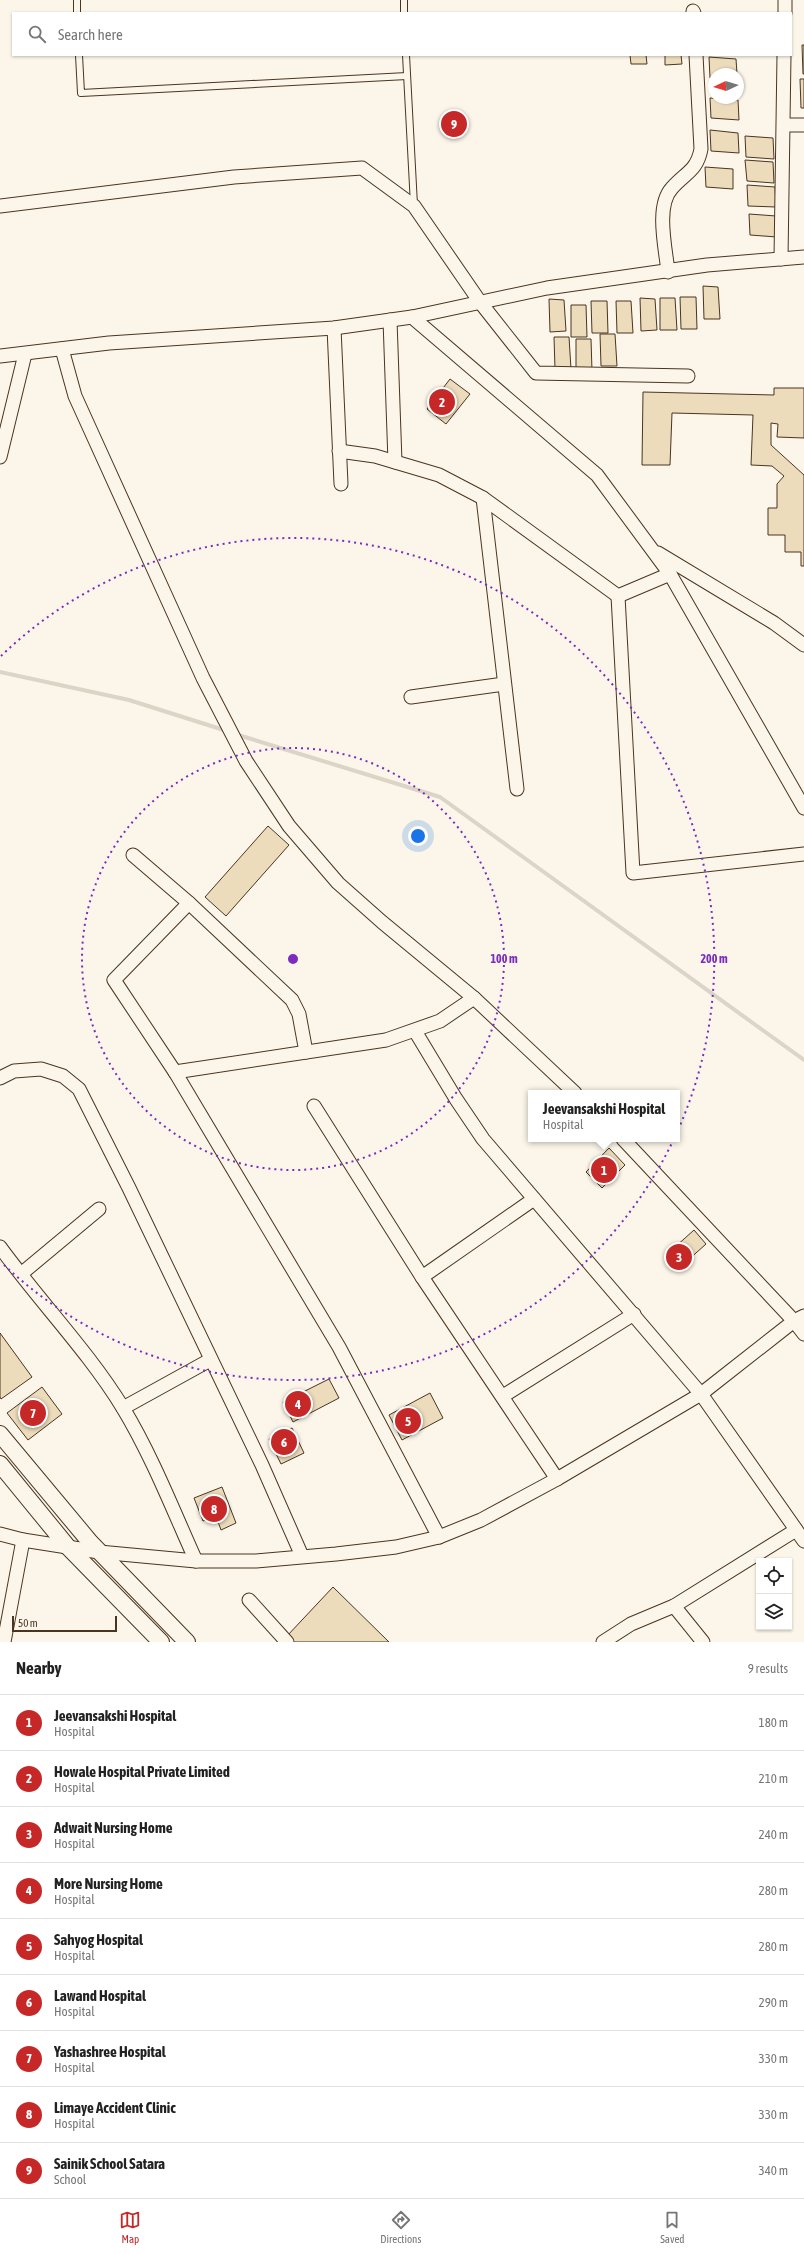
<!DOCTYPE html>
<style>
:root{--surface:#fff;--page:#f2f2f2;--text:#222;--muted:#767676;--line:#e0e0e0;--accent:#c62828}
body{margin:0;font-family:"Asap Condensed",sans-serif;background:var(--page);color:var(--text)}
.controls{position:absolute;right:12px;bottom:12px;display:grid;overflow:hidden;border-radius:0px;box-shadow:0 1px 3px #0004}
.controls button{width:36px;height:36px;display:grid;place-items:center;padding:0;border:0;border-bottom:1px solid var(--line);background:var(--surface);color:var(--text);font:20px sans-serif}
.compass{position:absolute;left:708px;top:68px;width:36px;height:36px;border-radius:50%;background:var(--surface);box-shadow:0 1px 3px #0004;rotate:266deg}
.scale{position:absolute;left:12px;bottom:10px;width:105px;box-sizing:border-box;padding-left:4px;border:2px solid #4a3520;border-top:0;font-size:11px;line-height:14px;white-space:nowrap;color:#4a3520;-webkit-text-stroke:3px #fbf6e9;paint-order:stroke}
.you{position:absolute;left:418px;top:836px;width:14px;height:14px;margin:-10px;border:3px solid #fff;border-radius:50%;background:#1a73e8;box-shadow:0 0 0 6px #1a73e833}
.badge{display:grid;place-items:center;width:26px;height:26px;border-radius:50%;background:var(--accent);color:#fff;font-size:13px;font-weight:700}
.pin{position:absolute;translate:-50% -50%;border:2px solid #fff;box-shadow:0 1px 4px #0006}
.popup{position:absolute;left:528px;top:1090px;width:152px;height:52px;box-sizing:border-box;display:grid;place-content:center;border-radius:0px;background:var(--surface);filter:drop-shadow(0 1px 3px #0005);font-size:13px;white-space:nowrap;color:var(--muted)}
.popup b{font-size:15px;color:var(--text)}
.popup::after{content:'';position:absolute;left:50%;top:100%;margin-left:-8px;border:8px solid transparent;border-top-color:var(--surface)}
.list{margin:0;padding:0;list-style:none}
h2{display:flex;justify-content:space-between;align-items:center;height:52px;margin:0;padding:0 16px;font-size:17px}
h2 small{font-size:13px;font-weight:400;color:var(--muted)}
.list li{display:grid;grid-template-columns:26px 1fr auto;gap:12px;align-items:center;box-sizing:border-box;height:56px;padding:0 16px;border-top:1px solid var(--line)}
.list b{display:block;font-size:15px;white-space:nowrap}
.list p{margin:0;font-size:13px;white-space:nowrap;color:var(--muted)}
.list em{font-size:13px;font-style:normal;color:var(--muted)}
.icon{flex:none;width:22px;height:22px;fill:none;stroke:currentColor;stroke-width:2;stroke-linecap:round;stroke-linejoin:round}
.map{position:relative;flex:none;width:804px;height:1642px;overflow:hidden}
.search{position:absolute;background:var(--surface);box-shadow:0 1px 3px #0004;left:12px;right:12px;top:12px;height:44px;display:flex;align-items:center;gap:10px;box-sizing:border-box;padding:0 14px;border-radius:0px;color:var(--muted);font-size:15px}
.sheet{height:556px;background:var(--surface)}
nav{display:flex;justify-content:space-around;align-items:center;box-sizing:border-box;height:56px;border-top:1px solid var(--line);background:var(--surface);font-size:11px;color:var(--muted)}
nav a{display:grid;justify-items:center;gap:2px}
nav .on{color:var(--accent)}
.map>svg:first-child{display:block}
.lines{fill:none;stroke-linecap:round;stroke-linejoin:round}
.stream{stroke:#dcd4c6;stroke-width:4}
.building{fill:#ecdcbc;stroke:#4a3520}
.service-casing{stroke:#4a3520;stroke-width:8}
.minor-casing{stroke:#4a3520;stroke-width:15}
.tertiary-casing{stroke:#4a3520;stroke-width:18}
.service{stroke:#fbf6e9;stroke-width:6}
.minor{stroke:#fbf6e9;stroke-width:13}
.tertiary{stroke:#fbf6e9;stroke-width:16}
.ring{fill:none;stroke:#7b2cbf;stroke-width:2;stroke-dasharray:2 4}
.centre{fill:#7b2cbf;stroke:#fbf6e9;stroke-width:2}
.ring-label{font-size:12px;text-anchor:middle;font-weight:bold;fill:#7b2cbf;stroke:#fbf6e9;stroke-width:3;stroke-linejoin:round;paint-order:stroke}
</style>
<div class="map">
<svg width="804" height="1642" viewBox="0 0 804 1642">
<rect width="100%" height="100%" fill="#fbf6e9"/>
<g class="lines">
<g class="stream">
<path d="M0 672 129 700 227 731"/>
<path d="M235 734 440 797 804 1060"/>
</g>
</g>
<g class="building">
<path d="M802 45H804V74H803Z"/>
<path d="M630 55H646L647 64H631Z"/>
<path d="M665 55H681L682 64 665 65Z"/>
<path d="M709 57 736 59 737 74H714V78H710Z"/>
<path d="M800 79H804V108H801Z"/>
<path d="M710 98 738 100 739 120 711 118Z"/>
<path d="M710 130 738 133 739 153 711 151Z"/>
<path d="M745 136 773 138 774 159 746 157Z"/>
<path d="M745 160 773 162 774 183 747 181Z"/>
<path d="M705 167 733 169V189L706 187Z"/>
<path d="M747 185 775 187 776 207 748 206Z"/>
<path d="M749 214 776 216 777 237 750 235Z"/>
<path d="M703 286 718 287 720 319H704Z"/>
<path d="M680 297H696L697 329H681Z"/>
<path d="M640 298 655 299 657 330 641 331Z"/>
<path d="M660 298H675L677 330H660Z"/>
<path d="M549 299 564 300 566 331 550 332Z"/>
<path d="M591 301H607L608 333H592Z"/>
<path d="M616 301H631L633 333H617Z"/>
<path d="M571 305H586L587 337H571Z"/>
<path d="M600 334H615L617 366H601Z"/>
<path d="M554 337H569L571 369H555Z"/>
<path d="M576 339H591L592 371H576Z"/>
<path d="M450 379 470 394 446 424 427 409Z"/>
<path d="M774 388H804V438L777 437 778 424 771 423V445L804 475V566H801V552H785V535H768V508H777V484L784 476 772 466 751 465 753 415 672 413 670 465H642L643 392 774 395Z"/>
<path d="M268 826 289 845 226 916 205 897Z"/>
<path d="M609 1148 625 1165 602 1188 586 1172Z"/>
<path d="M694 1230 706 1244 677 1270 665 1256Z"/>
<path d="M0 1333 32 1377 1 1399 0 1397Z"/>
<path d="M329 1379 339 1398 293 1422 283 1402Z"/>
<path d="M42 1387 62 1414 28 1440 7 1413Z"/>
<path d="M430 1393 443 1418 402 1440 389 1415Z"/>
<path d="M292 1428 304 1453 281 1464 269 1439Z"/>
<path d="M222 1487 236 1523 221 1530 216 1516 203 1521 194 1498Z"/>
<path d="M333 1587 389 1642H293L287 1636Z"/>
</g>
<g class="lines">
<defs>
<g id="service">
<path d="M77 0V13"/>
<path d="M404 0V13"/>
<path d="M79 55 81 93 407 76"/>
<path d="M406 55 414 205"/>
</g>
<g id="minor">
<path d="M693 11 694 13"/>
<path d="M785 13V1"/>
<path d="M784 125H804"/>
<path d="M0 206 234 177 362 168 414 206 480 302 536 373 688 376"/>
<path d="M781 259 784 55"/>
<path d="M668 272C666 250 655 206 672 188 685 173 697 171 701 149L696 55"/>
<path d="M412 317 547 288 707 265 804 257"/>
<path d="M390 320 395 462"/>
<path d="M334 328 341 484"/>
<path d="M62 349 75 396 203 678 246 761 289 826 338 883 382 922 474 998 575 1093"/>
<path d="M0 356 109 343 334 328 412 317 597 475 670 574 804 808"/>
<path d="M339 451 375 456 439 475 483 498 618 596 670 574"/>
<path d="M0 457 25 354"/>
<path d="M483 498 517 789"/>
<path d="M658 553 774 623 804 645"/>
<path d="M618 596 633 873 804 854"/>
<path d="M411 697 504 684"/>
<path d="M133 855 189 903 292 1000 299 1014 306 1052"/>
<path d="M189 903 114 980 175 1072 386 1040 440 1021 474 998"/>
<path d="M415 1031 456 1099 483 1139 701 1394 804 1541"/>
<path d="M175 1072 339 1347 439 1537"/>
<path d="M0 1078 14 1071 41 1069 63 1076 79 1089 129 1188 262 1465 302 1556"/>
<path d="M314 1106 422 1277 557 1479"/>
<path d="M0 1247C40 1302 88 1351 123 1408 152 1456 173 1510 196 1561"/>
<path d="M21 1274 99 1209"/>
<path d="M422 1277 534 1199"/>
<path d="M804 1316 794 1321 804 1334"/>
<path d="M503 1396 634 1314"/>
<path d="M123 1408 210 1360"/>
<path d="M0 1534 23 1540"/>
<path d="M249 1600 287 1642"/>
<path d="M674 1606 703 1642"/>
<path d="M4 1642 23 1540 99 1552 196 1561H256L336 1554 396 1547 439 1537 481 1520 557 1479 701 1394 794 1321 623 1139"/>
<path d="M603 1642 631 1624 674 1606 796 1530"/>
</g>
<g id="tertiary">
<path d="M0 1434 90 1542 187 1642"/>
<path d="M0 1464 67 1546 161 1642"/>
</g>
</defs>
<use href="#service" class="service-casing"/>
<use href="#minor" class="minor-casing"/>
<use href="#tertiary" class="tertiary-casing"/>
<use href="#service" class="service"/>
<use href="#minor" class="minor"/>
<use href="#tertiary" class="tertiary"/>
</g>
<g class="ring">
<circle cx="293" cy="959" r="211"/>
<path d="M1 656A421 421 0 1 1 1 1262"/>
</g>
<circle cx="293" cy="959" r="6" class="centre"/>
<g class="ring-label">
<text x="504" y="963">100 m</text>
<text x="714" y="963">200 m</text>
</g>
</svg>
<div class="controls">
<button><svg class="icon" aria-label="locate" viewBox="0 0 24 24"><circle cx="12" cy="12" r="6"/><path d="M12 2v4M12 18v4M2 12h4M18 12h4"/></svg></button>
<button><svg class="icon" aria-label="layers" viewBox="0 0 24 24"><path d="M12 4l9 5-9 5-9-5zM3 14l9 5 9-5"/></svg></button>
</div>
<svg class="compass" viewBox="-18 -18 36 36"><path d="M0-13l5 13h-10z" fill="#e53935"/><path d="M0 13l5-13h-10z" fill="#767676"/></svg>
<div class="scale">50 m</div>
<div class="you"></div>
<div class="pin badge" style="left:604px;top:1170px">1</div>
<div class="popup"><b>Jeevansakshi Hospital</b>Hospital</div>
<div class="pin badge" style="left:442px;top:402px">2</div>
<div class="pin badge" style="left:679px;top:1257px">3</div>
<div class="pin badge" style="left:298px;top:1404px">4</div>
<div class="pin badge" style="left:408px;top:1421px">5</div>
<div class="pin badge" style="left:284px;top:1442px">6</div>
<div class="pin badge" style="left:33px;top:1413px">7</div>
<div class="pin badge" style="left:214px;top:1509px">8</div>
<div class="pin badge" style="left:454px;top:124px">9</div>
<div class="search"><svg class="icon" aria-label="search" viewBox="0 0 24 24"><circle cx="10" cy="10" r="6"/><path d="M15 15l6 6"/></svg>Search here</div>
</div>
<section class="sheet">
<h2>Nearby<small>9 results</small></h2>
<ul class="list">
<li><span class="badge">1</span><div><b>Jeevansakshi Hospital</b><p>Hospital</p></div><em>180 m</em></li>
<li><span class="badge">2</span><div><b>Howale Hospital Private Limited</b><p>Hospital</p></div><em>210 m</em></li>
<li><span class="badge">3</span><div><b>Adwait Nursing Home</b><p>Hospital</p></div><em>240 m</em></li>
<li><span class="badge">4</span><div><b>More Nursing Home</b><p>Hospital</p></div><em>280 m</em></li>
<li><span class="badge">5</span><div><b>Sahyog Hospital</b><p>Hospital</p></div><em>280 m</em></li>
<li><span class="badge">6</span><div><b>Lawand Hospital</b><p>Hospital</p></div><em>290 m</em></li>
<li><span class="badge">7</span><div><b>Yashashree Hospital</b><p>Hospital</p></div><em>330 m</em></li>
<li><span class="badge">8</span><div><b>Limaye Accident Clinic</b><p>Hospital</p></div><em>330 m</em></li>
<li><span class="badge">9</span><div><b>Sainik School Satara</b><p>School</p></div><em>340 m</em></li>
</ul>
</section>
<nav>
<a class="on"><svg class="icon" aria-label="map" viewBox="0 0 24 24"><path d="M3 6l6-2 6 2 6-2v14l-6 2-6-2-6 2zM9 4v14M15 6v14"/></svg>Map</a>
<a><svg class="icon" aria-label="directions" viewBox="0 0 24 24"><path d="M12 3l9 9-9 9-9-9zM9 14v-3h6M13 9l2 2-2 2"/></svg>Directions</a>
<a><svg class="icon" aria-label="saved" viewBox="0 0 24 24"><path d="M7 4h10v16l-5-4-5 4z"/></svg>Saved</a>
</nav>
